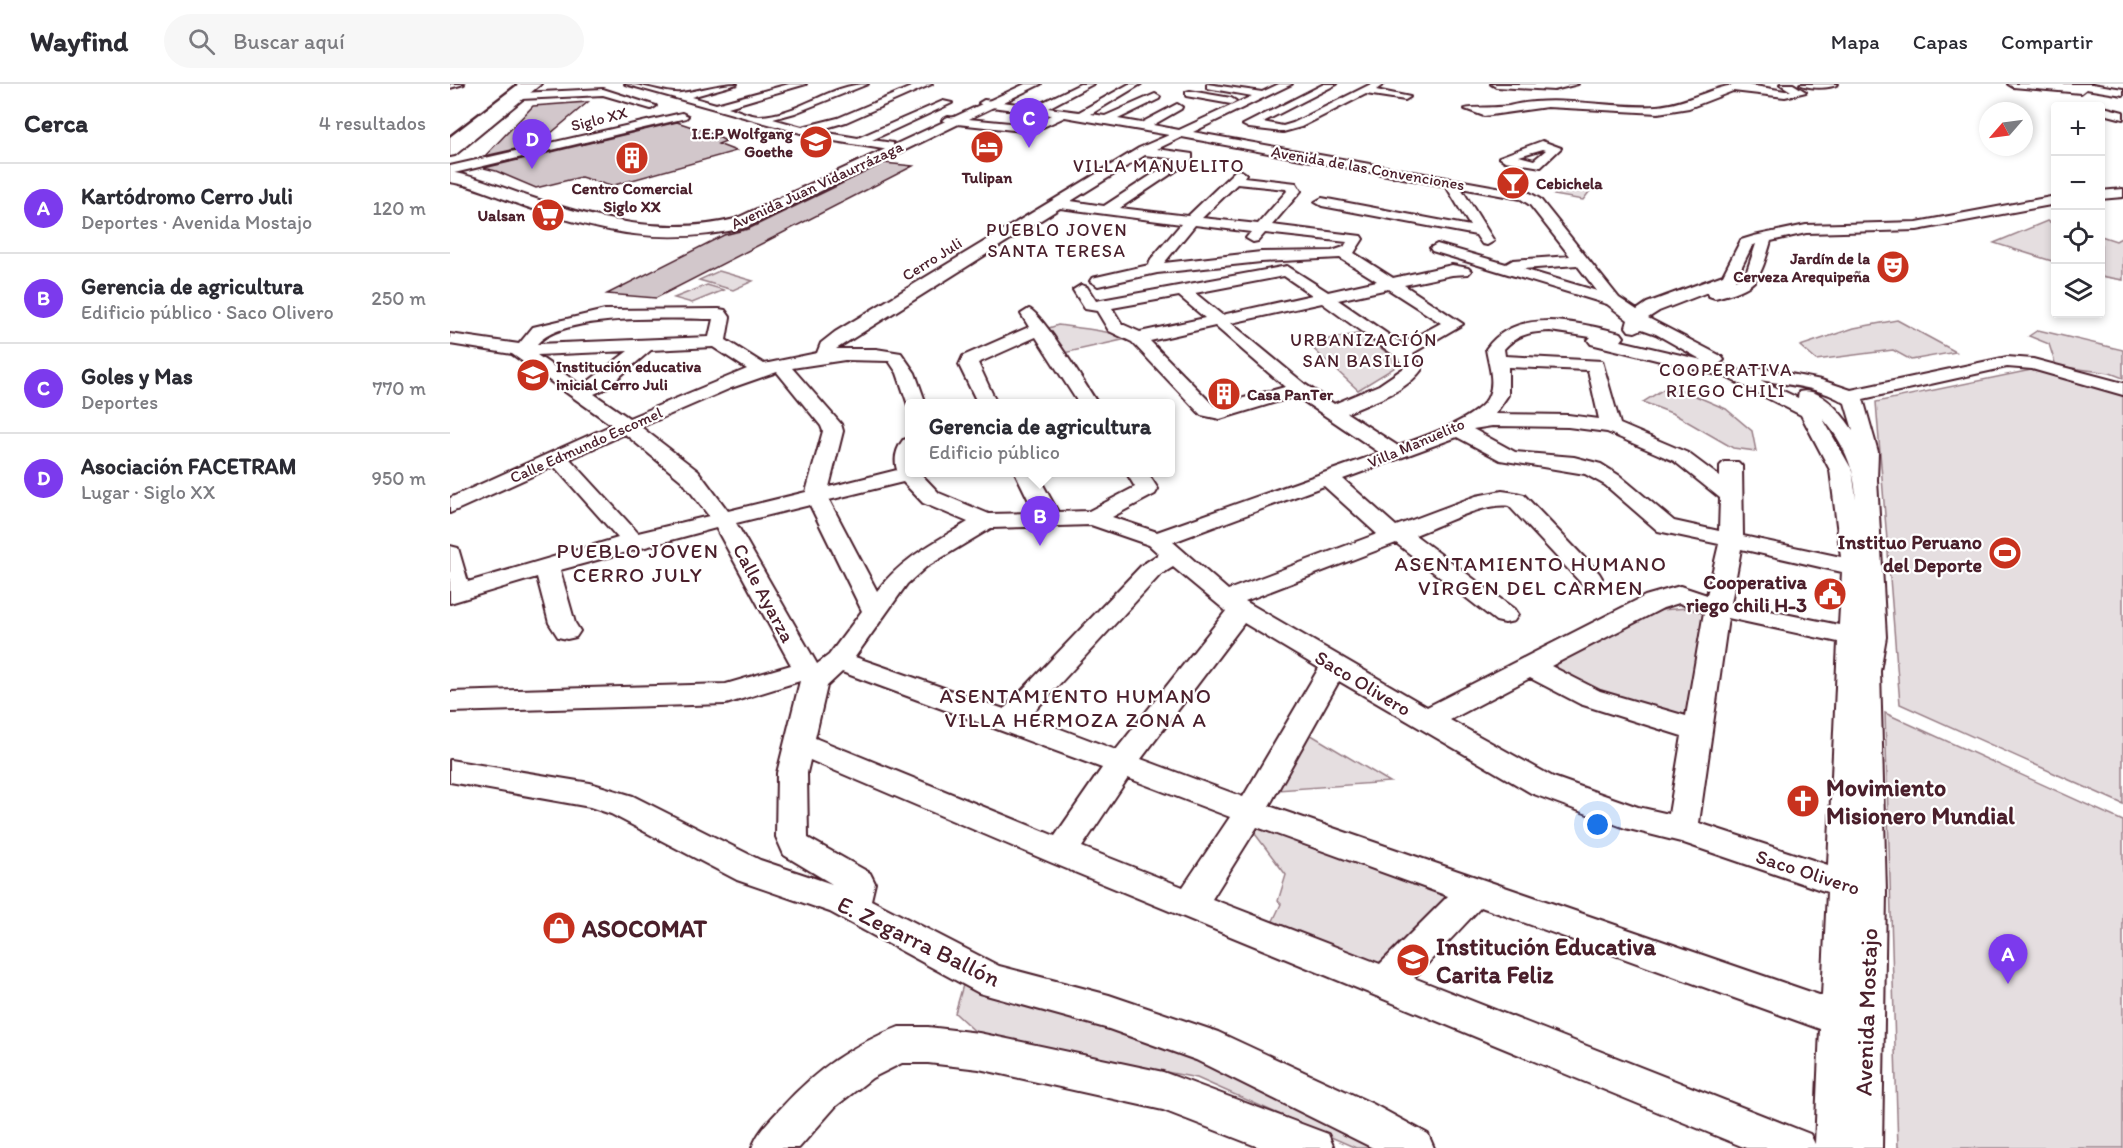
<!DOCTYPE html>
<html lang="es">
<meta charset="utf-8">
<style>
:root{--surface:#fff;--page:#f7f7f7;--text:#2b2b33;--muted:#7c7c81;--line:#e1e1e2;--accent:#7c3aed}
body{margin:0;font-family:Itim,sans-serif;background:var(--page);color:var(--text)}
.controls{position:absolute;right:18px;top:18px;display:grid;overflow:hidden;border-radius:6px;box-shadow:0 3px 9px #0003}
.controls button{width:54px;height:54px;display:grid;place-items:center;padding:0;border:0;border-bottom:2px solid var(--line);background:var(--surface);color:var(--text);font:30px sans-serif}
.compass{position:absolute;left:1529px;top:18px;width:54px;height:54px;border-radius:50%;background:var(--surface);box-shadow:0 3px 9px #0003;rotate:242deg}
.you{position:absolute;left:1148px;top:741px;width:21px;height:21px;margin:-15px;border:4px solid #fff;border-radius:50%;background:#1a73e8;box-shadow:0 0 0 9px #1a73e833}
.badge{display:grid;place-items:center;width:39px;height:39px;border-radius:50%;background:var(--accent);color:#fff;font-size:20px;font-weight:700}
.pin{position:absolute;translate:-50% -50px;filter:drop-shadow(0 2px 3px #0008)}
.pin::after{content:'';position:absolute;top:32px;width:21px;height:18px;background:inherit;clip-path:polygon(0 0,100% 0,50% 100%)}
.popup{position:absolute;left:455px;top:315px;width:270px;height:78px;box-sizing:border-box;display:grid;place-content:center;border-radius:6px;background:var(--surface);filter:drop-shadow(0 2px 4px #0005);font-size:20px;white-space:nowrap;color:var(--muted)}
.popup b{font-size:22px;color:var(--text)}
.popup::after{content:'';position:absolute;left:50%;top:100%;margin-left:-12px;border:12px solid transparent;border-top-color:var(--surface)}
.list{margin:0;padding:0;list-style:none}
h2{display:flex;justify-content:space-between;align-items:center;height:78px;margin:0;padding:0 24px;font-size:26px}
h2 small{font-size:20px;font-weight:400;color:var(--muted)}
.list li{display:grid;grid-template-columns:39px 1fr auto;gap:18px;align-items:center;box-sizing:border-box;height:90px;padding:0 24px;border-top:2px solid var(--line)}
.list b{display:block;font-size:22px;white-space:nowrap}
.list p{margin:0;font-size:20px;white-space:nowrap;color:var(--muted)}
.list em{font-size:20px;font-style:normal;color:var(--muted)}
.icon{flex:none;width:33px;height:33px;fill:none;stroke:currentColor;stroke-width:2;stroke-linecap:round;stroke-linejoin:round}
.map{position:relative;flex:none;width:1673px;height:1064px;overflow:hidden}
header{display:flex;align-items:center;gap:36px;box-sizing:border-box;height:84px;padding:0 30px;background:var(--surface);border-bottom:2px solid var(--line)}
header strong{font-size:28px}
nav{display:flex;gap:33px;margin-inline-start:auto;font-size:21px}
.search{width:420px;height:54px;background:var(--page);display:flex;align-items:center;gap:15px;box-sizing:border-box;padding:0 21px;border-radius:33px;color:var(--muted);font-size:22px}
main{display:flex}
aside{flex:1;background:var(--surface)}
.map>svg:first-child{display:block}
.green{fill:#e5dee0;stroke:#987e86;stroke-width:1.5}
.building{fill:#d2c7cb;stroke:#4a1f2b;stroke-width:1.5}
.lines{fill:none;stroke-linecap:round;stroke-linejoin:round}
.minor-casing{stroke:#4a1f2b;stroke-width:4}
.major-casing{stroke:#4a1f2b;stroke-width:4}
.highway-casing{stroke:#4a1f2b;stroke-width:5}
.minor{fill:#fff;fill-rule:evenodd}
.major{fill:#fff;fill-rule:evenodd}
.highway{fill:#fff;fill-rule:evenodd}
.labels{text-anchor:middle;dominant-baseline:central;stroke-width:4.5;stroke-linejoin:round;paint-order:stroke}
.far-street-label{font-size:16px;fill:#4a1f2b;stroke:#fff}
.far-poi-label{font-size:16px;font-weight:bold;fill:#4a1f2b;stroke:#fff;text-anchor:end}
.far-neighbourhood-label{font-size:18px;letter-spacing:1.5px;fill:#4a1f2b;stroke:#fff}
.poi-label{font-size:20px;font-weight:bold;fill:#4a1f2b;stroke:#fff;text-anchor:end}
.street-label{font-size:20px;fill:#4a1f2b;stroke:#fff}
.neighbourhood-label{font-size:21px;letter-spacing:1.5px;fill:#4a1f2b;stroke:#fff}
.near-poi-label{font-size:24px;font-weight:bold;fill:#4a1f2b;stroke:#fff;text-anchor:start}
.near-street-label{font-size:24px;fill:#4a1f2b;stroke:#fff}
</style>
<header>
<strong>Wayfind</strong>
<div class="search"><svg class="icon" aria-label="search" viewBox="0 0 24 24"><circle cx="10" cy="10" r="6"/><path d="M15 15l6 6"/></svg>Buscar aquí</div>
<nav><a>Mapa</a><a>Capas</a><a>Compartir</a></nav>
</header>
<main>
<aside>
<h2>Cerca<small>4 resultados</small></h2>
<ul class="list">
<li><span class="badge">A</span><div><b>Kartódromo Cerro Juli</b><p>Deportes · Avenida Mostajo</p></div><em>120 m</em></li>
<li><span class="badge">B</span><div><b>Gerencia de agricultura</b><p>Edificio público · Saco Olivero</p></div><em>250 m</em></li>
<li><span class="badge">C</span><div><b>Goles y Mas</b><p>Deportes</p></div><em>770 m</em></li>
<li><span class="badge">D</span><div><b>Asociación FACETRAM</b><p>Lugar · Siglo XX</p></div><em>950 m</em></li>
</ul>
</aside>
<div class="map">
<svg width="1673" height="1064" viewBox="0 0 1673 1064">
<rect width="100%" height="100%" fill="#fff"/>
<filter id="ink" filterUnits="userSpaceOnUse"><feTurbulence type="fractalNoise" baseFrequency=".0167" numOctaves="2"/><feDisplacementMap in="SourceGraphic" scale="12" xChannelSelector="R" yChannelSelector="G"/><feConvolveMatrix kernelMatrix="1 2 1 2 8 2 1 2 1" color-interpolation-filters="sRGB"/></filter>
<g filter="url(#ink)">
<g class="green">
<path d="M1114 99 1143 103 1133 116 1104 111Z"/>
<path d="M1597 137 1605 140V178L1544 159Z"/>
<path d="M1651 152 1666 157 1673 153V196L1651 192Z"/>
<path d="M269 187 303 197 283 206 249 196Z"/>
<path d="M257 201 274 206 242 219 224 214Z"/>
<path d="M1447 236 1506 268 1461 276 1443 266 1366 276 1350 262 1404 244Z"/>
<path d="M608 241C633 245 657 246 681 254L614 269 596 245Z"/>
<path d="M1588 246 1673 266V294L1660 289 1606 282 1599 260 1579 252Z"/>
<path d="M912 249 942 273 944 284 908 306 857 259Z"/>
<path d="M1581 286 1673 308V720L1450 620 1426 318Z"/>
<path d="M1220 301 1276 325 1302 347 1306 367 1283 364 1224 330 1193 318Z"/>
<path d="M1239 524 1255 528 1239 635 1166 616 1098 583 1210 526Z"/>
<path d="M1435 629 1673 737V1064H1448Z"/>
<path d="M858 649 940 698 828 706Z"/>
<path d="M807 743 1004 814 941 887 822 839 831 820 828 817 836 791 802 746Z"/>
<path d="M513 901 759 974 949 1064H906L747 994 529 951 505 929Z"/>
</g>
<g class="building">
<path d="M138 18 88 60 35 72 83 22Z"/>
<path d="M227 38 260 49 276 57 268 60 286 67 161 102 131 93 86 104 46 87 34 84Z"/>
<path d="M434 79 463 82 206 214 157 210 274 151 298 145Z"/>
</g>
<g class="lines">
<defs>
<g id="minor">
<path d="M0 0H14L0 4Z"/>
<path d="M175 0C193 0 217 11 231 9 250 7 267 0 287 0L241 13 266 20 339 0H356L278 23C288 26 300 32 310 32 348 31 380 0 418 0L345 29 323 35 352 43 388 34 468 0H482L396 38 366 47 408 54 493 17 502 19 422 56 443 59V65L439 66 372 55Z"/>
<path d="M630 0H643L598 24 629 28 679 0H691L641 30 655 32 705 10 710 13 709 15 668 35 691 39 727 20 732 23 731 25 703 41 729 46 802 12 757 4V0L812 8 829 0H842L743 48 1080 109 1090 115 1169 214 1187 226 1197 219 1273 191 1291 156 1304 152 1356 141 1467 138 1606 112V120L1467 146 1356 149 1321 157C1309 197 1309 203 1265 214L1259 212 1258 208 1209 227 1198 234 1271 272 1274 276 1269 280 1296 289 1305 283 1371 296 1401 306 1557 273 1583 275 1673 299V311L1582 285 1557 283 1413 315 1428 368 1427 396 1436 553 1430 587 1436 808 1432 1064H1296L600 778 360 676 357 689 358 754 420 789 425 799 421 816 549 882 659 911 768 948 923 1020 978 1050 984 1064H923L746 976 659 945 529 909 380 828 287 796 161 730 140 723 0 698V676L140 699 183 712 310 776 382 800 334 771 326 753 327 689 350 597 276 620 0 628V608L276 600 341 581 266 444 110 486 125 539 130 547 126 553 117 555 108 553 99 539 87 493 0 519V462L8 464 18 498 168 454 104 382 0 429V414L162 341 62 270 0 260V250L69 260 83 243 155 226 269 225 275 226 280 233 276 256 314 280 367 269 371 259 385 248 689 64 719 51 615 33 582 48 498 39 492 36 498 33 580 41 601 31 534 22 529 19 534 16 585 22ZM732 53 996 102 1020 142 872 114 865 118 872 122 1026 151 1032 160 1037 161 1044 157 1011 104 1071 115 1080 121 1120 172 1063 176 1056 180 987 160 980 164 982 167 1157 220 1178 236 1176 243 1179 247 1185 248 1192 245 1206 250 1252 276 1171 257 1174 253 1171 249C1128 239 1066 222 1036 265 1038 279 1045 296 1039 311 1031 334 971 354 948 362L897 329C922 318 956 308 972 285L963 269 1013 240 954 201 1002 191 1018 190 1021 187 1018 184 1002 181 943 194 904 169 913 155 911 152 822 141 851 107 846 99 794 93 796 90 790 86 785 87 738 132 670 124 742 76V70L707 65ZM695 71 726 75 654 122 621 117ZM787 100 836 105 837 107 808 140 752 134ZM610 124 731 140 701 175 699 181 642 194 640 197 648 202 707 189 811 178 890 174 927 197 878 208 837 182 646 217 637 203 631 201 623 206 635 225 647 227 659 247 682 258 751 331 770 335 846 312 930 369 707 448 662 433 705 410 708 405 697 388H676L685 403 639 427 608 428 586 388H565L585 429 539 430 489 409 469 388H460V354L453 356C446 365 444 376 447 386L379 403 393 347 391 340 342 284 395 276 439 277 447 289 459 324 460 320H476L465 289 451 269 426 265H386ZM745 141 801 148 796 154 803 158 808 157 815 149 897 158 894 163 882 167 811 168 714 179ZM1306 160 1296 190 1285 196 1302 162ZM1127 181 1147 207 1073 185ZM834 192 862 211 772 231 745 209ZM938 205 991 239 952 260 888 216ZM729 212 755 234 690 248 672 240 662 224ZM872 219 948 274 954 284 929 301 884 320 856 301 781 239ZM263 235 259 253 87 260C113 229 223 235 263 235ZM765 242 835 303 764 322 700 257ZM1100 247 1141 253 1138 256 1141 260 1276 293 1351 331 1380 386 1391 473 1293 452 1292 382 1288 378H1274L1270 382V393L1238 369 1170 340 1152 277 1055 272 1054 265C1067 250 1081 248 1100 247ZM263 263 297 285 179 334 144 310 155 305 201 266ZM178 267 132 302 87 271ZM1058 283 1138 286 1149 335 1118 331 1045 330 1058 311ZM327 288 371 342 373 347 356 408 278 427 248 387 191 343 281 304ZM1310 296C1338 301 1370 303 1395 319L1403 346C1392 330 1371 302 1349 308L1348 314ZM1373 335C1393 357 1405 385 1406 414L1402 386ZM1042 342 1118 343 1157 348 1224 377 1270 414 1269 447 1224 437 1170 392 1151 380 1124 373 1065 368 1023 345ZM175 350 232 397 259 432 188 449 120 375ZM1007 353 1050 376 1135 390 1155 401 1208 447 1269 460 1257 511 1230 502 1195 512 977 623 795 517 946 459 1046 537 1055 539 1064 537 1068 531 1064 525 965 451C990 442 1034 418 1059 422L1131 499 1140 502 1149 499 1152 494 1149 489 1074 411 1066 409 1052 407 1026 412 946 442 893 395ZM453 398 473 419 518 438C485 458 451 475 427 507L379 416ZM874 402 927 450 778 506 723 458ZM360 421 412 527 379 571 367 580 286 439ZM641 441 699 461 709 470 692 481 554 625 405 573 457 500 476 483 541 444ZM1291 465 1392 488 1389 541 1281 519ZM723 483 776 527 666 666 579 633 710 491ZM1229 519 1254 528 1236 632 1150 607 1101 582 1213 524ZM1278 534 1388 558 1378 781 1249 739ZM794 539 869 584 793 713 691 675ZM392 588 652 684 605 752 365 654 377 602ZM1080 594 1130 620 1232 652 1219 730 1188 723 1103 693 1000 636ZM889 597 1081 709 1175 744 1231 758 1377 808 1372 912 819 722ZM678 694 780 733 733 803 632 763ZM807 743 998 812 930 880 762 815ZM1031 823 1370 945 1365 1060 1360 1050 964 894Z"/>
<path d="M874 0H887L813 38 833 42 843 39 921 0H934L926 6 960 13 955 16 916 10 851 43 833 48 799 44 793 41Z"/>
<path d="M1041 0H1128L1104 6 1046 3Z"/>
<path d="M1292 0 1335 7H1341L1330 0H1343L1356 8 1335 13 1283 7 1239 24 1208 29 1097 23 1034 32 1015 25C1017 23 1049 24 1059 22 1108 10 1157 25 1207 22 1237 20 1262 2 1292 0Z"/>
<path d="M1350 0H1388C1380 5 1358 5 1350 0Z"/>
<path d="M1558 0H1642L1673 5V11L1636 5 1631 9 1563 3Z"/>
<path d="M153 5 206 22 201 25 153 11 71 15 66 12 71 9Z"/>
<path d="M740 7 781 14 786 17 781 20 736 12V8Z"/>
<path d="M1647 22H1650L1673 28V35L1650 29V22Z"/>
<path d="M232 29 238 32 236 34 0 90V82Z"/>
<path d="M1092 57 1111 64 1091 83 1055 77 1049 73ZM1093 65 1096 66 1084 76 1069 72Z"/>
<path d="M1673 105V113L1650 115V107Z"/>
<path d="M579 225C591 228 637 303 648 320H629L586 253 528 279 547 320H528L509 281 513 272 579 243 571 230Z"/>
<path d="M449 943H478L529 949 713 988 878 1050 884 1064H811L713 1026 529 985 478 979H452L422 994 386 1022 349 1064H302C308 1047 319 1037 332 1023 367 985 400 962 449 943Z"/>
</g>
<g id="major">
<path d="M77 0H91L5 71 0 72V61Z"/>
<path d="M575 0H591L297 143C215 163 153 149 74 122 49 114 26 102 0 98V88C29 93 55 105 83 114 149 136 216 152 285 135Z"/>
</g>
<path id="highway" d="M69 0H84L5 64 0 66V53Z"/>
</defs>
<use href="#minor" class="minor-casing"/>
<use href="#major" class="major-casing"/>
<use href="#highway" class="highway-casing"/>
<use href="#minor" class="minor"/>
<use href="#major" class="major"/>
<use href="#highway" class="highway"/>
</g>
</g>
<defs>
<symbol id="school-disc" viewBox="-11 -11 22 22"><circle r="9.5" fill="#c8321e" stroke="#fff"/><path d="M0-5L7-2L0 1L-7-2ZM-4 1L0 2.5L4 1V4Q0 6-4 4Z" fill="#fff"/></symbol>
<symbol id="hotel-disc" viewBox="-11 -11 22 22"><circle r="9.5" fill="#c8321e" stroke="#fff"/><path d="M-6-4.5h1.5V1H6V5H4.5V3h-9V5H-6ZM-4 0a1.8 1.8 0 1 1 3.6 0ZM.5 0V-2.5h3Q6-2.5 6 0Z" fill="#fff"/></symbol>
<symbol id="building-disc" viewBox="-11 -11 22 22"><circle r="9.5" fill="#c8321e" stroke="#fff"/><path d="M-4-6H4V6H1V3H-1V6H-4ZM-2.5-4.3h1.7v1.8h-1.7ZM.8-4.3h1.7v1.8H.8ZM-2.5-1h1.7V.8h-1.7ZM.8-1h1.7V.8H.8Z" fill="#fff"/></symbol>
<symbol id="bar-disc" viewBox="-11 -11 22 22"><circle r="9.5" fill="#c8321e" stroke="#fff"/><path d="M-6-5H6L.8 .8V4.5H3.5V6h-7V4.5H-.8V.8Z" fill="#fff"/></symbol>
<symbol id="supermarket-disc" viewBox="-11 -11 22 22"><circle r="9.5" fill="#c8321e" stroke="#fff"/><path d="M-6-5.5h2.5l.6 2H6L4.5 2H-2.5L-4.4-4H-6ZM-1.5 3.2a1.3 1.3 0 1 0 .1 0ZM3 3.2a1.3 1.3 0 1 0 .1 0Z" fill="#fff"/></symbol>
<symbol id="theatre-disc" viewBox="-11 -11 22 22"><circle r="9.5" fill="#c8321e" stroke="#fff"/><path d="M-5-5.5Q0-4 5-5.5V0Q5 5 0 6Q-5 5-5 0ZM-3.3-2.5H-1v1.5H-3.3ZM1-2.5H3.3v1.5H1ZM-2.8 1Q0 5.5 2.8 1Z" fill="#fff"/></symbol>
<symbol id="stadium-disc" viewBox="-11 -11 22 22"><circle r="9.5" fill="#c8321e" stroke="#fff"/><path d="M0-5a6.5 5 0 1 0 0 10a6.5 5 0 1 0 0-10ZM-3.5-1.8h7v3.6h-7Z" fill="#fff"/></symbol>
<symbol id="civic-disc" viewBox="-11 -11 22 22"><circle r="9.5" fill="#c8321e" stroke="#fff"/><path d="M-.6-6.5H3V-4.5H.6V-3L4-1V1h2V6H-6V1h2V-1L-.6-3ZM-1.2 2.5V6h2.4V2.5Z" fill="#fff"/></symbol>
<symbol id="church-disc" viewBox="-11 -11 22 22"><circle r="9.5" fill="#c8321e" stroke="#fff"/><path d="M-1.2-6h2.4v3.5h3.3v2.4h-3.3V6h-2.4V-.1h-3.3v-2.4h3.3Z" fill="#fff"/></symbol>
<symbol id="shop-disc" viewBox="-11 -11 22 22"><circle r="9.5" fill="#c8321e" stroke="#fff"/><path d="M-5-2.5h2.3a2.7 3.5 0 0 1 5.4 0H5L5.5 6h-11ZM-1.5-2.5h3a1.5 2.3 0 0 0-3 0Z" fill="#fff"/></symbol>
</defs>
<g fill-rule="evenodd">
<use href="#school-disc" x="347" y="39" width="38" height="38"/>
<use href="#hotel-disc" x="518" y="44" width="38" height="38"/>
<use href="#building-disc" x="163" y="55" width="38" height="38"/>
<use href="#bar-disc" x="1044" y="80" width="38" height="38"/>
<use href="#supermarket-disc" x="79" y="112" width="38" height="38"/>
<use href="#theatre-disc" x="1424" y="164" width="38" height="38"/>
<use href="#school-disc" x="64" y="272" width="38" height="38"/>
<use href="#building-disc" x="755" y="291" width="38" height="38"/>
<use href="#stadium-disc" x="1536" y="450" width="38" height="38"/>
<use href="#civic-disc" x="1361" y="491" width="38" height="38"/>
<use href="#church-disc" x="1334" y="698" width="38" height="38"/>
<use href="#shop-disc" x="90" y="825" width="38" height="38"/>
<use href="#school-disc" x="944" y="857" width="38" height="38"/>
</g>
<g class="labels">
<g class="far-street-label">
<text transform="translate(149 35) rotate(-14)">Siglo XX</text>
<text transform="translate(918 84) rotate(10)">Avenida de las Convenciones</text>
<text transform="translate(367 101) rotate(-25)">Avenida Juan Vidaurrázaga</text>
<text transform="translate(482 175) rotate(-32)">Cerro Juli</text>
<text transform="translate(966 359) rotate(-23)">Villa Manuelito</text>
<text transform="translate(136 361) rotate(-24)">Calle Edmundo Escomel</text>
</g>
<g class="far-poi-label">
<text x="343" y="49">I.E.P Wolfgang<tspan x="343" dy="18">Goethe</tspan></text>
<text x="537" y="93" text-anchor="middle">Tulipan</text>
<text x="1086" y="99" text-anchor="start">Cebichela</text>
<text x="182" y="104" text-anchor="middle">Centro Comercial<tspan x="182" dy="18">Siglo XX</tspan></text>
<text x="75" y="131">Ualsan</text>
<text x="1420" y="174">Jardín de la<tspan x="1420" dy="18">Cerveza Arequipeña</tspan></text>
<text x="106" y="282" text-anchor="start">Institución educativa<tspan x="106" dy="18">inicial Cerro Juli</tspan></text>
<text x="797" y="310" text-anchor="start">Casa PanTer</text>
</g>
<g class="far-neighbourhood-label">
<text x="709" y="82">VILLA MANUELITO</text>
<text x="607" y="146">PUEBLO JOVEN<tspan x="607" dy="21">SANTA TERESA</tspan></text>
<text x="914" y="256">URBANIZACIÓN<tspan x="914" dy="21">SAN BASILIO</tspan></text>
<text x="1276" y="286">COOPERATIVA<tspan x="1276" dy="21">RIEGO CHILI</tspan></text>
</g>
<g class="poi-label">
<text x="1532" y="458">Instituo Peruano<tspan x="1532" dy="23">del Deporte</tspan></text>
<text x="1357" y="498">Cooperativa<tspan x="1357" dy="23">riego chili H-3</tspan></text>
</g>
<g class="street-label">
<text transform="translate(314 509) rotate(62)">Calle Ayarza</text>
<text transform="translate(913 599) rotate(31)">Saco Olivero</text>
<text transform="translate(1358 788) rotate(18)">Saco Olivero</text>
</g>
<g class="neighbourhood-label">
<text x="188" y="466">PUEBLO JOVEN<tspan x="188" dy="24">CERRO JULY</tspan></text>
<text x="1081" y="479">ASENTAMIENTO HUMANO<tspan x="1081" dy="24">VIRGEN DEL CARMEN</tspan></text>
<text x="626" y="611">ASENTAMIENTO HUMANO<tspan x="626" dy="24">VILLA HERMOZA ZONA A</tspan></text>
</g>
<g class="near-poi-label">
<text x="1376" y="703">Movimiento<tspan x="1376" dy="28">Misionero Mundial</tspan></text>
<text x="132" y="844">ASOCOMAT</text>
<text x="986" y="862">Institución Educativa<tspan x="986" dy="28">Carita Feliz</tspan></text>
</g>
<g class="near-street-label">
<text transform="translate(469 857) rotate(26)">E. Zegarra Ballón</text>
<text transform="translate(1416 928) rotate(-88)">Avenida Mostajo</text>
</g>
</g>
</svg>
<div class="controls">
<button>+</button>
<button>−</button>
<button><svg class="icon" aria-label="locate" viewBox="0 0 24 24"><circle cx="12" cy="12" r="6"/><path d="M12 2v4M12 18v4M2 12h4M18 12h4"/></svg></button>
<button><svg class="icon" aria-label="layers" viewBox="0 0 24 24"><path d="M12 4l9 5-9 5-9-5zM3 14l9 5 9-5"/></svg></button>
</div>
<svg class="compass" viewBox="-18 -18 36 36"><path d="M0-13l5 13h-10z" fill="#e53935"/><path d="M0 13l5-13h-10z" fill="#7c7c81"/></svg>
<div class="you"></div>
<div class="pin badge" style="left:1558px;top:900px">A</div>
<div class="pin badge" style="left:590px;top:462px">B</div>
<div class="popup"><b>Gerencia de agricultura</b>Edificio público</div>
<div class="pin badge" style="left:579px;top:64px">C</div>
<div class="pin badge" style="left:82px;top:85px">D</div>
</div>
</main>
